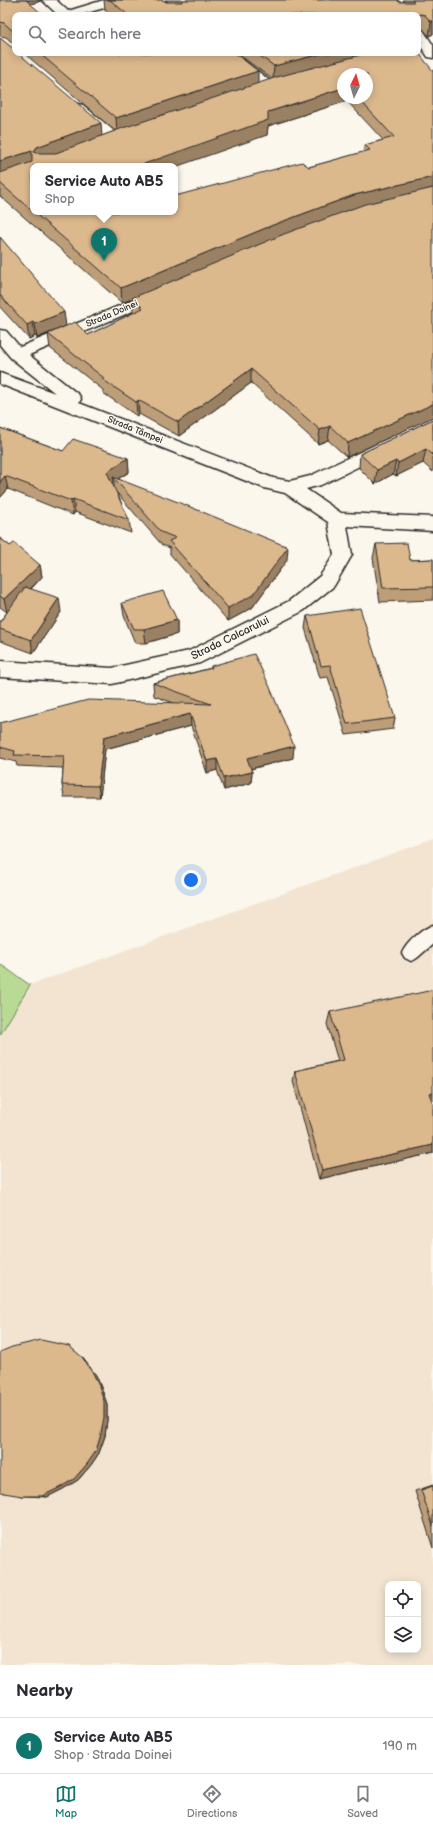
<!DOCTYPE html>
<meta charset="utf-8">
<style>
:root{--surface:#fff;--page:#f2f2f3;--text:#2b2b33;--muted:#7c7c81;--line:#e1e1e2;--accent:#0f766e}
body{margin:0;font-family:"Balsamiq Sans",sans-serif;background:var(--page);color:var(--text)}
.controls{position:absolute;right:12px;bottom:12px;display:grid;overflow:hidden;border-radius:8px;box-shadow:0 2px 10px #0003}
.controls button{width:36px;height:36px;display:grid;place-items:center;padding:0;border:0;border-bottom:1px solid var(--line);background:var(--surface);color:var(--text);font:20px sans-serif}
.compass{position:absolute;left:337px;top:68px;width:36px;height:36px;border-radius:50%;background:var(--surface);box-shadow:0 2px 10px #0003;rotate:5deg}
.you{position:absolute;left:191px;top:880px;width:14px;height:14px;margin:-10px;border:3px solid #fff;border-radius:50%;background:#1a73e8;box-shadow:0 0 0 6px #1a73e833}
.badge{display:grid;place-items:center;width:26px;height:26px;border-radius:50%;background:var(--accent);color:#fff;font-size:13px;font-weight:700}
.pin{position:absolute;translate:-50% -33px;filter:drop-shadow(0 1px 2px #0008)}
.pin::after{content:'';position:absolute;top:21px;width:14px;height:12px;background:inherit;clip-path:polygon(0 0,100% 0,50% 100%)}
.popup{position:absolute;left:30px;top:163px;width:148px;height:52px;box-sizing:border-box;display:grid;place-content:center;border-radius:8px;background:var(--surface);filter:drop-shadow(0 1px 3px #0005);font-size:13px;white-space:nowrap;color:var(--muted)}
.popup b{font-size:15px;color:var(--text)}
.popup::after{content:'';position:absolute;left:50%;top:100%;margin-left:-8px;border:8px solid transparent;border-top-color:var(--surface)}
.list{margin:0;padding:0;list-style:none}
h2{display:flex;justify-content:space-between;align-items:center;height:52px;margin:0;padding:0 16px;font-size:17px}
h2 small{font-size:13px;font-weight:400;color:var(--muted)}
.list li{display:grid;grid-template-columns:26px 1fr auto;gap:12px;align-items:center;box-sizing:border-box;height:56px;padding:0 16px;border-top:1px solid var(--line)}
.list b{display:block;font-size:15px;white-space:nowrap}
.list p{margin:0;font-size:13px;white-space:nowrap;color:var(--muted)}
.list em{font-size:13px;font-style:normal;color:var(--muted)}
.icon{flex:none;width:22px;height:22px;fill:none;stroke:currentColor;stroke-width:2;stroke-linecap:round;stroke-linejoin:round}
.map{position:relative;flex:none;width:433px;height:1665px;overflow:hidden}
.search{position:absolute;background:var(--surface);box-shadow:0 2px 10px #0003;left:12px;right:12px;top:12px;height:44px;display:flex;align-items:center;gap:10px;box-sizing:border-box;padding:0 14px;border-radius:8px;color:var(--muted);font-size:15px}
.sheet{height:108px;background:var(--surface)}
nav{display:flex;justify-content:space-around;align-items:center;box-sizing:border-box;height:56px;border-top:1px solid var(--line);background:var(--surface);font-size:11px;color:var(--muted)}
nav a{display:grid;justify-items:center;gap:2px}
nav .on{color:var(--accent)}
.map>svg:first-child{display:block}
.built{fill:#f2e4d0;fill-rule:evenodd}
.green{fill:#b8da94;stroke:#728260}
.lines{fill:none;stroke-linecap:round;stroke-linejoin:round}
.lane-casing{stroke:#2b2b2b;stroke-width:3}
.street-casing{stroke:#2b2b2b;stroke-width:3}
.lane{fill:#fbf7ec;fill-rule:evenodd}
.street{fill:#fbf7ec;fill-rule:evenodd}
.wall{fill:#bd9e79;stroke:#2b2b2b;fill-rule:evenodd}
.shaded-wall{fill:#9a8163;stroke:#2b2b2b}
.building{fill:#dcb88d;stroke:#2b2b2b;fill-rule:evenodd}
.labels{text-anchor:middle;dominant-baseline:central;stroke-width:3;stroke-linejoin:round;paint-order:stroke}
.far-street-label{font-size:9px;fill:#2b2b2b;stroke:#fbf7ec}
.street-label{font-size:11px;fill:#2b2b2b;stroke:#fbf7ec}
</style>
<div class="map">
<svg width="433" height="1665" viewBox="0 0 433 1665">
<rect width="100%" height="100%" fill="#fbf7ec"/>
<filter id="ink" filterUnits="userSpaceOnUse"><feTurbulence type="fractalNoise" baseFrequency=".025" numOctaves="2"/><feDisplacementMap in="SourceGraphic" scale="8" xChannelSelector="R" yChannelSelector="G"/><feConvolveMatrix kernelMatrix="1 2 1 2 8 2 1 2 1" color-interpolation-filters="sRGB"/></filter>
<g filter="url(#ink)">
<path class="built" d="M433 839V1665H0V1035L30 985ZM388 1584H418V1650H388Z"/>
<path class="green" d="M0 964 30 985 0 1035Z"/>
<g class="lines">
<defs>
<path id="lane" d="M433 925V944L417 958 411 961 405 958 402 953C407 942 422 929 433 925Z"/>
<g id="street">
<path d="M42 0H56L68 11 104 0H123L121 3 80 15H58Z"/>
<path d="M418 29 423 30 433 45V58L428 57 418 42Z"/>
<path d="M220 53H234L278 87 276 90H266Z"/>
<path d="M78 104 83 105 120 136 122 139 120 142H110L73 111 71 108 73 105Z"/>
<path d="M160 289 166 291 168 294 166 297 29 355 79 395 81 399 79 403 273 478 290 481 310 476 433 417V430L321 485 306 489 341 513 433 517V531L347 526 352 555 334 586 303 611 200 663 112 684 0 677V661L112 668 189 651 289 601 320 576 334 555 328 522 285 493 264 488 0 384V373L55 393 11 358 0 345V330L6 331 20 347Z"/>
</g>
</defs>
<use href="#lane" class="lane-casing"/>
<use href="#street" class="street-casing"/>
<use href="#lane" class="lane"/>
<use href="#street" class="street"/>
</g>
<g class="wall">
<path d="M0 0H41V1L30 4 15 15V45L6 37 0 36Z"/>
<path d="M104 0H163L166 2H168L165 0H398L399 2H404L403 0H433V34L429 36 423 29 418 28 422 34 420 48 418 52V15H112L105 9Z"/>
<path d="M0 38 102 136 115 131 24 53H235L258 84 272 79 237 53H418L347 457 328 440 318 444 251 383 179 436 139 414 137 416 103 393V390L50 348 48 334 37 338 35 336 29 339 0 307V237L66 326 88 335 133 313 132 299 122 303 0 196ZM343 74 367 98H343ZM347 101 383 140 365 145 364 152 309 167 175 212 33 166 267 135 268 126Z"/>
<path d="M433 419V472L423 463 396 476 393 474 375 484 359 468 360 454Z"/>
<path d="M0 428 63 451 128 458 129 472 118 479 287 560 252 608 228 621 170 554V548L162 545 117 493 129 520 131 533 75 512 73 515 8 489 0 498ZM114 481V488L112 483Z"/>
<path d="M0 538 10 546 40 565 42 577 31 589 61 612 33 653 0 641V622L7 612 0 607Z"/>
<path d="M376 544 410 560 433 559V600L380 602 373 558Z"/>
<path d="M122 603 177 620V634L146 643H135L124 616Z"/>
<path d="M307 616 395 718 393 729 346 735 328 677 320 678 305 628Z"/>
<path d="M211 666 293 758 251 769 252 772 251 783 224 790 217 770 207 773 191 726 105 749 100 797H64L62 785 63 768 17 766 16 762 0 758V723L174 703 154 696 153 683 211 668Z"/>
<path d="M330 1012 433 1101H432L433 1104V1153L319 1179 293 1081 295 1071 338 1061 327 1024Z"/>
<path d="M96 1375 102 1390 107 1404V1420L105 1436 99 1453 91 1465 78 1480 63 1489 47 1497 22 1496Z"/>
<path d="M433 1485V1548L415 1491Z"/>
</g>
<g class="shaded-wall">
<path d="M19 0H41V1L20 7Z"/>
<path d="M420 14 418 28V15Z"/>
<path d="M433 21V34L429 36 431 22Z"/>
<path d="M422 34 420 48 418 52V41Z"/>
<path d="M324 53H376L273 80 274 66Z"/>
<path d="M258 71V85L117 132 116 118Z"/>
<path d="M343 88V98H347V101L268 126 267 135 175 167V166H144V164L268 112Z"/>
<path d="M101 123 102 137 36 165 34 151 37 147Z"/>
<path d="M32 151 34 165 0 176V161Z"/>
<path d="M433 177V188L272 240 122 303 121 288 273 225 354 195Z"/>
<path d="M64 312 66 326 37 338 35 324Z"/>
<path d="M33 322 35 336 29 339 27 325Z"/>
<path d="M251 369V383L179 436 178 422Z"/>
<path d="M138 400 139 414 137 416 136 402Z"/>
<path d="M433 404V417L347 457 348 443Z"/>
<path d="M330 426 328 440 318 444 320 430Z"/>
<path d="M426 449 423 463 396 476 398 463Z"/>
<path d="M128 458 129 472 116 480 113 477 114 481 108 485 107 472Z"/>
<path d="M396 461 393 474 375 484 377 470Z"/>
<path d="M5 476 8 489 0 498V482Z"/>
<path d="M73 499 75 512 73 515 71 501Z"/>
<path d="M288 547 287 560 252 608 228 621V608Z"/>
<path d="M40 565 42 577 7 612 4 599Z"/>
<path d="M59 598 61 612 33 653 31 640Z"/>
<path d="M177 620V634L146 643 144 629Z"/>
<path d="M190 714 191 726 105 749 100 797 98 786 104 737Z"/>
<path d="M294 746 293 758 246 770 247 758Z"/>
<path d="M217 759V770L207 773V761Z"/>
<path d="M252 772 251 783 224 790V778Z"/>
<path d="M433 1092V1101L424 1103 429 1093Z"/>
<path d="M433 1145V1153L319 1179 322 1170Z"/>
<path d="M82 1357 96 1375 102 1390 107 1404V1420L105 1436 99 1453 91 1465 78 1480 63 1489 47 1497 42 1496Z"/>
</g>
<g class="building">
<path d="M0 0H26L43 15H15V38L14 32 4 23 0 22Z"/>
<path d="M110 0H163L166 2H182V0H398L399 2H414L412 0H433V21L431 22 425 15 420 14 418 15V28L422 34 418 41V15H128Z"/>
<path d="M0 38 15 50V53H18L101 123 37 147 34 151 35 153H56L120 129 277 77 368 53H418V52L433 71V177L354 195 273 225 121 288 0 183V173L32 162V151L0 161ZM343 74H367V98H358L394 137 365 145 370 150 309 167 302 162 175 196V212H33V166H145L144 164 268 120V112L343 88Z"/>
<path d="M39 53H235L258 71 116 118Z"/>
<path d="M256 53H324L274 66Z"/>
<path d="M433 188V404L348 443 330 426 320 430 251 369 178 422 138 400 136 402 102 379 104 378 48 334 75 322 88 335 143 308 132 298 284 234 365 204Z"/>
<path d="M0 237 64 312 35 324 33 322 27 325 0 295Z"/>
<path d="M433 419V455L426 449 398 463 396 461 377 470 360 454Z"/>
<path d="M0 428 63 451 73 439 128 458 107 472 129 520 73 499 71 501 5 476 0 482Z"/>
<path d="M113 477 183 504 288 547 253 595 228 608 169 541 176 538 161 532Z"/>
<path d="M0 538 10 546 14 543 40 565 4 599 0 596Z"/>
<path d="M407 543 410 560 433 559V587L383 588 376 544Z"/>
<path d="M25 587 59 598 31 640 0 629V622Z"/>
<path d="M163 591 177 620 144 629H134L122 603Z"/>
<path d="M360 608 395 718 347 724 330 665 321 666 307 616Z"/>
<path d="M254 654 269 685 294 746 247 758 252 772 224 778 217 759 207 761 190 714 104 737 98 786 62 785 64 756 14 755 15 751 0 747V723L88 700 211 704 153 683 212 668 211 666Z"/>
<path d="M433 990V1092L429 1093 433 1104V1145L322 1170 295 1071 344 1060 330 1012Z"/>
<path d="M41 1340 69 1346 82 1357 92 1371 99 1386 104 1401V1417L101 1434 96 1451 87 1464 74 1479 59 1488 42 1496H22L4 1493 0 1491V1352L12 1347Z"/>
<path d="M433 1486V1526L421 1490Z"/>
</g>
</g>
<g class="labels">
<g class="far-street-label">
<text transform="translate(112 314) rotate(-23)">Strada Doinei</text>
<text transform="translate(135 430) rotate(22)">Strada Tâmpei</text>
</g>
<g class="street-label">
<text transform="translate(230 638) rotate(-26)">Strada Calcarului</text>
</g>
</g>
</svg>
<div class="controls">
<button><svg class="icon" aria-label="locate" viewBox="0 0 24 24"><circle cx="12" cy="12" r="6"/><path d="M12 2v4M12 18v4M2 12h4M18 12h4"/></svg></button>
<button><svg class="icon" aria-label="layers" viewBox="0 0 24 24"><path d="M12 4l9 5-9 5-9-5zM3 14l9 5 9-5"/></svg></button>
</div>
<svg class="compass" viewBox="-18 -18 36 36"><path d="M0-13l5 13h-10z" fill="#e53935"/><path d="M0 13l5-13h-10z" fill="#7c7c81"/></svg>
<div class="you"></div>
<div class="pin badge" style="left:104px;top:261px">1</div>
<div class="popup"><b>Service Auto AB5</b>Shop</div>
<div class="search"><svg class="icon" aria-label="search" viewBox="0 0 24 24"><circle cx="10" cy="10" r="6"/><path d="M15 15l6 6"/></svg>Search here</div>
</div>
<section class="sheet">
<h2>Nearby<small></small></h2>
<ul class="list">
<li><span class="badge">1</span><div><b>Service Auto AB5</b><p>Shop · Strada Doinei</p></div><em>190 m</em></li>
</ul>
</section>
<nav>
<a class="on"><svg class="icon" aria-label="map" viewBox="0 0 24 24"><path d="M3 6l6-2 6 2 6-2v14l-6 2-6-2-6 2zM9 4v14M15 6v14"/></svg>Map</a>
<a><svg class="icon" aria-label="directions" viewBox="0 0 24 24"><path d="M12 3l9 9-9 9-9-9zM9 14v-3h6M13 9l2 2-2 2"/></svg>Directions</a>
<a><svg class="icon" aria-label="saved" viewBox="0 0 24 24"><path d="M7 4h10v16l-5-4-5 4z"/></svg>Saved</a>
</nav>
